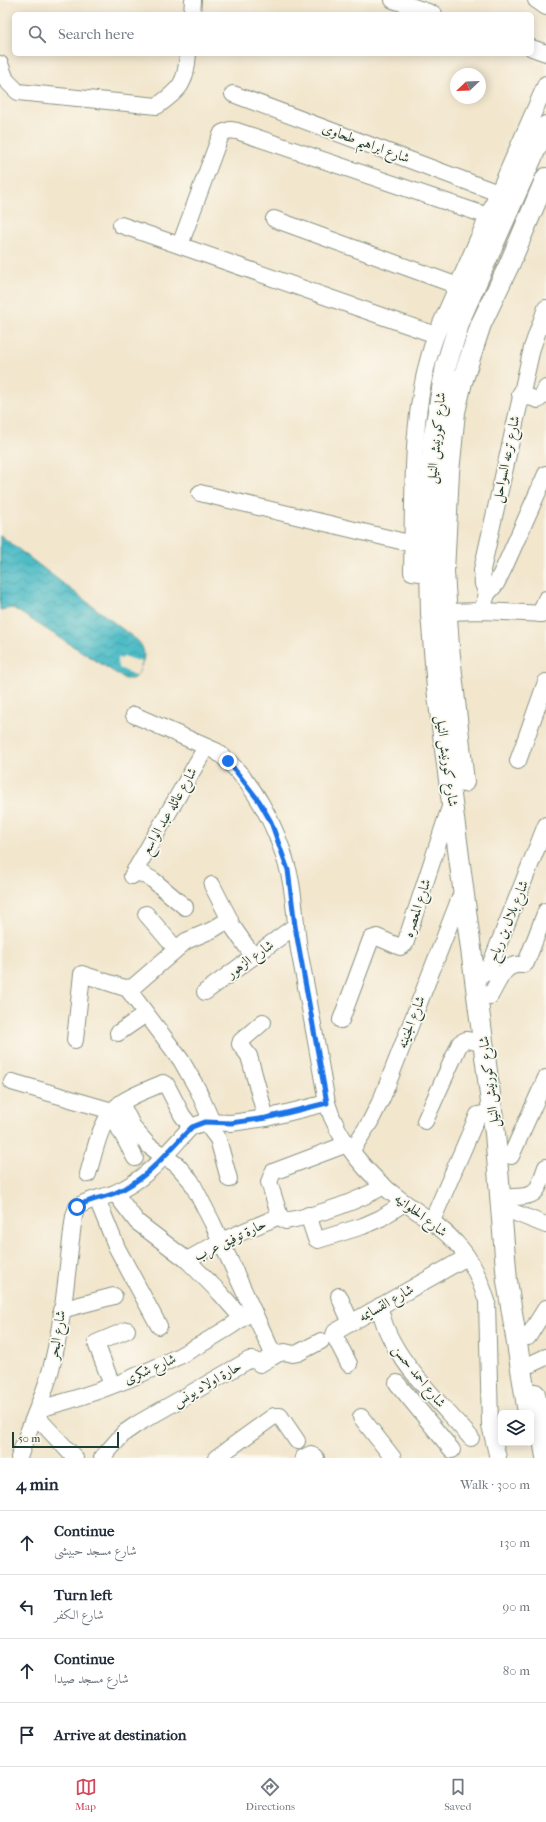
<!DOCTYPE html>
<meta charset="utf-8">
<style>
:root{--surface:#fff;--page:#f2f2f3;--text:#1f2937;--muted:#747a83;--line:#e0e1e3;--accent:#d1495b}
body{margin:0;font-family:"IM FELL French Canon",Amiri,serif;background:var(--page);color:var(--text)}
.controls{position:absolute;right:12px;bottom:12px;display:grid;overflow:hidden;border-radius:6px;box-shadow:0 2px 10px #0003}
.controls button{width:36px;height:36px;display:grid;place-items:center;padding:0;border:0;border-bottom:1px solid var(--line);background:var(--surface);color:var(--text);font:20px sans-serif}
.compass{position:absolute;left:450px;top:68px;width:36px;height:36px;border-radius:50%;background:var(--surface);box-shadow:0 2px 10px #0003;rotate:247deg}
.scale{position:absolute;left:12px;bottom:10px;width:107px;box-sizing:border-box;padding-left:4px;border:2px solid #1f3d34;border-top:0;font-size:11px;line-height:14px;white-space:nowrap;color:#1f3d34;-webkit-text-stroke:3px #fbf7ec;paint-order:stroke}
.stop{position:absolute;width:12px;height:12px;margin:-9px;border:3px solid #1a73e8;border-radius:50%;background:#fff}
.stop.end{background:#1a73e8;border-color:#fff;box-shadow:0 1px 4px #0008}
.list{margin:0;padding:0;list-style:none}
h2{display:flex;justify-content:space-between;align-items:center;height:52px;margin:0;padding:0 16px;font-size:17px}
h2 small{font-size:13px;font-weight:400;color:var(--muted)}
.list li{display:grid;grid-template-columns:26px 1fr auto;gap:12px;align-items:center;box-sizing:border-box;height:64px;padding:0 16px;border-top:1px solid var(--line)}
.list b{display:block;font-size:15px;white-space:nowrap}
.list p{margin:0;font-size:13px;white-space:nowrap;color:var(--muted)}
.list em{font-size:13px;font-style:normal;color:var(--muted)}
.icon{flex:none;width:22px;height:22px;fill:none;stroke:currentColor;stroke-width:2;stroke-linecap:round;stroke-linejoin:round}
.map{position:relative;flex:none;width:546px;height:1458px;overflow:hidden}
.search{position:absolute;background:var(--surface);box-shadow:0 2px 10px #0003;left:12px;right:12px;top:12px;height:44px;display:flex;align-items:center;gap:10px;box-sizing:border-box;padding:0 14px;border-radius:6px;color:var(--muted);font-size:15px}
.sheet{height:308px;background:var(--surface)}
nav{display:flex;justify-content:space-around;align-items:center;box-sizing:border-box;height:56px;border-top:1px solid var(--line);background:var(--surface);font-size:11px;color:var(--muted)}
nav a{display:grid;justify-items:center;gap:2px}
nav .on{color:var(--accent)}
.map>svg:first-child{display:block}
.water{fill:url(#water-waves);stroke:#367c7d}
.pier{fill:#f2e6cd}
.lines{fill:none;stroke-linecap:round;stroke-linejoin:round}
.minor-casing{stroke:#889280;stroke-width:18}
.major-casing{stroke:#889280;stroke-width:22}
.minor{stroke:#fff;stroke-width:16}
.major{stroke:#fff;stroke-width:20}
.route{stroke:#1a73e8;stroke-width:5}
.labels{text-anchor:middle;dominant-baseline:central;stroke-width:3.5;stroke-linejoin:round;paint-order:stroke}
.street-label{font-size:14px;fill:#1f3d34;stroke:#fbf7ec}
</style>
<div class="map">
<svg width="546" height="1458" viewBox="0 0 546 1458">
<defs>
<pattern id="water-waves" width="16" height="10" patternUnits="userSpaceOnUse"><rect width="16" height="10" fill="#4ebcc6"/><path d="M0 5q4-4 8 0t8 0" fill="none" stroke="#409aa2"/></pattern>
</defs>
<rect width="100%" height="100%" fill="#fbf7ec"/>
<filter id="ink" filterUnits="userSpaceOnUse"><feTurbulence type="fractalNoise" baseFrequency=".025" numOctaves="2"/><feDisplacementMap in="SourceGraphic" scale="8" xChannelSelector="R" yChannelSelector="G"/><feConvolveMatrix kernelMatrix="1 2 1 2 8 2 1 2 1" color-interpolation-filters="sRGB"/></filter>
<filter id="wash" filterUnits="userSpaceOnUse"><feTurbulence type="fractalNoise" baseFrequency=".012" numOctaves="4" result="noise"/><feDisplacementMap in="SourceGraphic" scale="16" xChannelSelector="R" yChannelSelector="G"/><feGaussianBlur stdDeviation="0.9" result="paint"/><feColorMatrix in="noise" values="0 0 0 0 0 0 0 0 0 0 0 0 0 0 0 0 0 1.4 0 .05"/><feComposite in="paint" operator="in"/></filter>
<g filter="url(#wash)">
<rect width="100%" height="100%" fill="#f2e6cd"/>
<path class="water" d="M0 535 138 641C149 653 142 663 137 676L132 679H125L13 608 0 610Z"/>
<path class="pier" d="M123 656 142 662 137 676 119 668V665L117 664 118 658 122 659Z"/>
</g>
<g filter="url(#ink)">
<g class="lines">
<defs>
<g id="minor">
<path d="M393 0 434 14"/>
<path d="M536 0 546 7"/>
<path d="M192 14 193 0"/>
<path d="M532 48 546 53"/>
<path d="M0 64 6 80 18 92 157 106C181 89 186 83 188 54"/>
<path d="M233 94 498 193"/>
<path d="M274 219 458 286"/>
<path d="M121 225 436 335"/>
<path d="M180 245 218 142 222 133 230 130 237 131 488 216"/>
<path d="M520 394 538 400 543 395 546 388"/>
<path d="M200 493 413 544"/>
<path d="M429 574 412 572C414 494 409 410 436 335L546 84"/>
<path d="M487 594 496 584 504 568 546 474"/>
<path d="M482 611 487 594 483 584 482 570 532 348 546 308"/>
<path d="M446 612 482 611 546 614"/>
<path d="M540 614 546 599"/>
<path d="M134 715 216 751C253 779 276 825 288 869 295 895 295 923 299 950 309 1001 318 1052 327 1103 338 1141 369 1177 401 1200 420 1214 440 1225 456 1243 472 1259 480 1280 487 1301L490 1425 498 1458"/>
<path d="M518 761 546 682"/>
<path d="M135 870 153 880 185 907"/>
<path d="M132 876 206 747"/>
<path d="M212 885 230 920"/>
<path d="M146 914 176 949"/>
<path d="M487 973 546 825"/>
<path d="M127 988 181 1060 198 1090 212 1122"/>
<path d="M205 992 295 926"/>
<path d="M490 996C498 983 504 962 522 965L526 963 546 911"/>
<path d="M341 1020 371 939 377 937 400 947 405 944 451 804"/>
<path d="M263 1022 241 1041 240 1044 249 1056 266 1118"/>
<path d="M118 1033 146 1014"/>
<path d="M75 1040 82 974 125 988 133 987 186 941 212 930 228 920 253 956"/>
<path d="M12 1082 112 1111"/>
<path d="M121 1103 134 1129 149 1146 177 1165 191 1181 212 1222 274 1356"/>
<path d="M111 1113 135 1158"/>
<path d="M425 1121 460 1043 466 1040 484 1043"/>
<path d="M205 1122 218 1139 229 1179"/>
<path d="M352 1150 370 1122 382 1098 463 890"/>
<path d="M511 1156 546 1078"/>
<path d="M88 1174C95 1151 100 1118 121 1103 133 1094 150 1089 163 1083L166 1084 182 1115 191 1127"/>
<path d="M115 1193 137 1222 187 1260 220 1293 242 1318"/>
<path d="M512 1197C539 1197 537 1191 546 1167"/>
<path d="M97 1199 117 1248 159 1326"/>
<path d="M513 1212 546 1225"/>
<path d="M308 1215 316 1239 318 1240 363 1226 381 1218 404 1203"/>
<path d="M280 1217 269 1182 273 1172 347 1144"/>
<path d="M432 1221 478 1115 492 1112"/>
<path d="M187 1260 221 1241 275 1218 280 1217 286 1221C321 1214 354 1203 384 1186"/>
<path d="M339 1296 351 1323"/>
<path d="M380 1306C386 1354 440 1402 471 1438"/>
<path d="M61 1310 114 1296"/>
<path d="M528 1337 546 1308"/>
<path d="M349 1364 334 1335 335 1332 467 1257"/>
<path d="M531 1364 546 1357"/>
<path d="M397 1383 452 1450"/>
<path d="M112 1385 96 1343 127 1330"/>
<path d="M39 1409C115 1389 189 1357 253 1311"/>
<path d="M36 1416 75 1458"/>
<path d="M361 1417 393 1458"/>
<path d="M19 1458C28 1428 43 1400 51 1369 64 1320 67 1267 74 1216L77 1207C88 1199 103 1198 115 1193 149 1178 167 1152 191 1127L205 1122 231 1123 266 1118 327 1103"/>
<path d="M102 1458 124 1433 137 1424 249 1360H254L260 1364 277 1354 285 1352 293 1354 298 1353 321 1341"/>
<path d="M216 1458 274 1416H280L297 1441"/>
<path d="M303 1458 311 1454 316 1458"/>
</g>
<g id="major">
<path d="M464 782 449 647 444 572 449 472 455 412 462 382 481 324 510 263 546 178"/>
<path d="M535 1394 546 1457"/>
<path d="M528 1413 507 1281 495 1133 437 688 431 613 429 518 433 440 446 366 461 317 546 126"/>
</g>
</defs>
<use href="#minor" class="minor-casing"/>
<use href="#major" class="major-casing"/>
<use href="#minor" class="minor"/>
<use href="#major" class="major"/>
</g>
</g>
<g class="lines" filter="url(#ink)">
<path class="route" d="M77 1207C88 1199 103 1198 115 1193 149 1178 166 1153 192 1127L205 1122 231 1123 266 1118 327 1103 295 926 288 870 271 822 259 801 228 761"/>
</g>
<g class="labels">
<g class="street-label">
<text transform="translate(366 143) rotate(20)">شارع ابراهيم طحاوى</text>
<text transform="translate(436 438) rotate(-84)">شارع كورنيش النيل</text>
<text transform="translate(506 459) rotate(-78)">شارع ترعه السواحل</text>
<text transform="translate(447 761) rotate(82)">شارع كورنيش النيل</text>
<text transform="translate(169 811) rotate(-60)">شارع عائله عبد الواسع</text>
<text transform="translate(417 908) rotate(-72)">شارع المعصره</text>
<text transform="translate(508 921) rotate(-68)">شارع بلال بن رباح</text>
<text transform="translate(250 959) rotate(-36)">شارع الزهور</text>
<text transform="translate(411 1022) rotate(-69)">شارع الجنينه</text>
<text transform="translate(489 1082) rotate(-97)">شارع كورنيش النيل</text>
<text transform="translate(421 1215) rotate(37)">شارع الحلوانيه</text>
<text transform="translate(230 1240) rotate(-26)">حارة توفيق عرب</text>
<text transform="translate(386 1303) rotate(-30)">شارع القسايمه</text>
<text transform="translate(57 1335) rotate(-81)">شارع البحر</text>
<text transform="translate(150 1369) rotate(-24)">شارع شكرى</text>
<text transform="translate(419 1376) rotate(51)">شارع احمد حسن</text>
<text transform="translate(207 1384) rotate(-30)">حارة اولاد يونس</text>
</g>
</g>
</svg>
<div class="controls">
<button><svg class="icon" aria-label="layers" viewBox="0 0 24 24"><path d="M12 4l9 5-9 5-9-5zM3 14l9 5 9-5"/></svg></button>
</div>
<svg class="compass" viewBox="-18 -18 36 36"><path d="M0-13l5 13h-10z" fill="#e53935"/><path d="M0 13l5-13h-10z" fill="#747a83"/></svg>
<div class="scale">50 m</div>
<div class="stop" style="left:77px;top:1207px"></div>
<div class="stop end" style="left:228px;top:761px"></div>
<div class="search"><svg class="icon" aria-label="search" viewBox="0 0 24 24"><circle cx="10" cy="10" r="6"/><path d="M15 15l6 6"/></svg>Search here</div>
</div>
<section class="sheet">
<h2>4 min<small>Walk · 300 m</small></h2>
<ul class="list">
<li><svg class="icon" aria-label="ahead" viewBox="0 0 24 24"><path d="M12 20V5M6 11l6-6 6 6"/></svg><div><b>Continue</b><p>شارع مسجد حبيشى</p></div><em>130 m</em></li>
<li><svg class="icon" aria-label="left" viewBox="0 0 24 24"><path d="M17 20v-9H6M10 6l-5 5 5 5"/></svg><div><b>Turn left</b><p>شارع الكفر</p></div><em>90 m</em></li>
<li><svg class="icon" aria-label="ahead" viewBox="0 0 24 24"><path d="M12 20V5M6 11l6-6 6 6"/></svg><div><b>Continue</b><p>شارع مسجد صيدا</p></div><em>80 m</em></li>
<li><svg class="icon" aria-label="arrive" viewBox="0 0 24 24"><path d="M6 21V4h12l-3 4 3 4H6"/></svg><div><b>Arrive at destination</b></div></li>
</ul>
</section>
<nav>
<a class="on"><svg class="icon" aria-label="map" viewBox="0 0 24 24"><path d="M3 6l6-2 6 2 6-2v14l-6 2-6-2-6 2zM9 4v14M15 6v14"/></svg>Map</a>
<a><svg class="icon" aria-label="directions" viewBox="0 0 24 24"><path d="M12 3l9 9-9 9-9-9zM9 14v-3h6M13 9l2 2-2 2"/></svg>Directions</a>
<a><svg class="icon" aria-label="saved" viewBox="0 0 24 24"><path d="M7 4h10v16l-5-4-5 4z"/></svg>Saved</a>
</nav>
